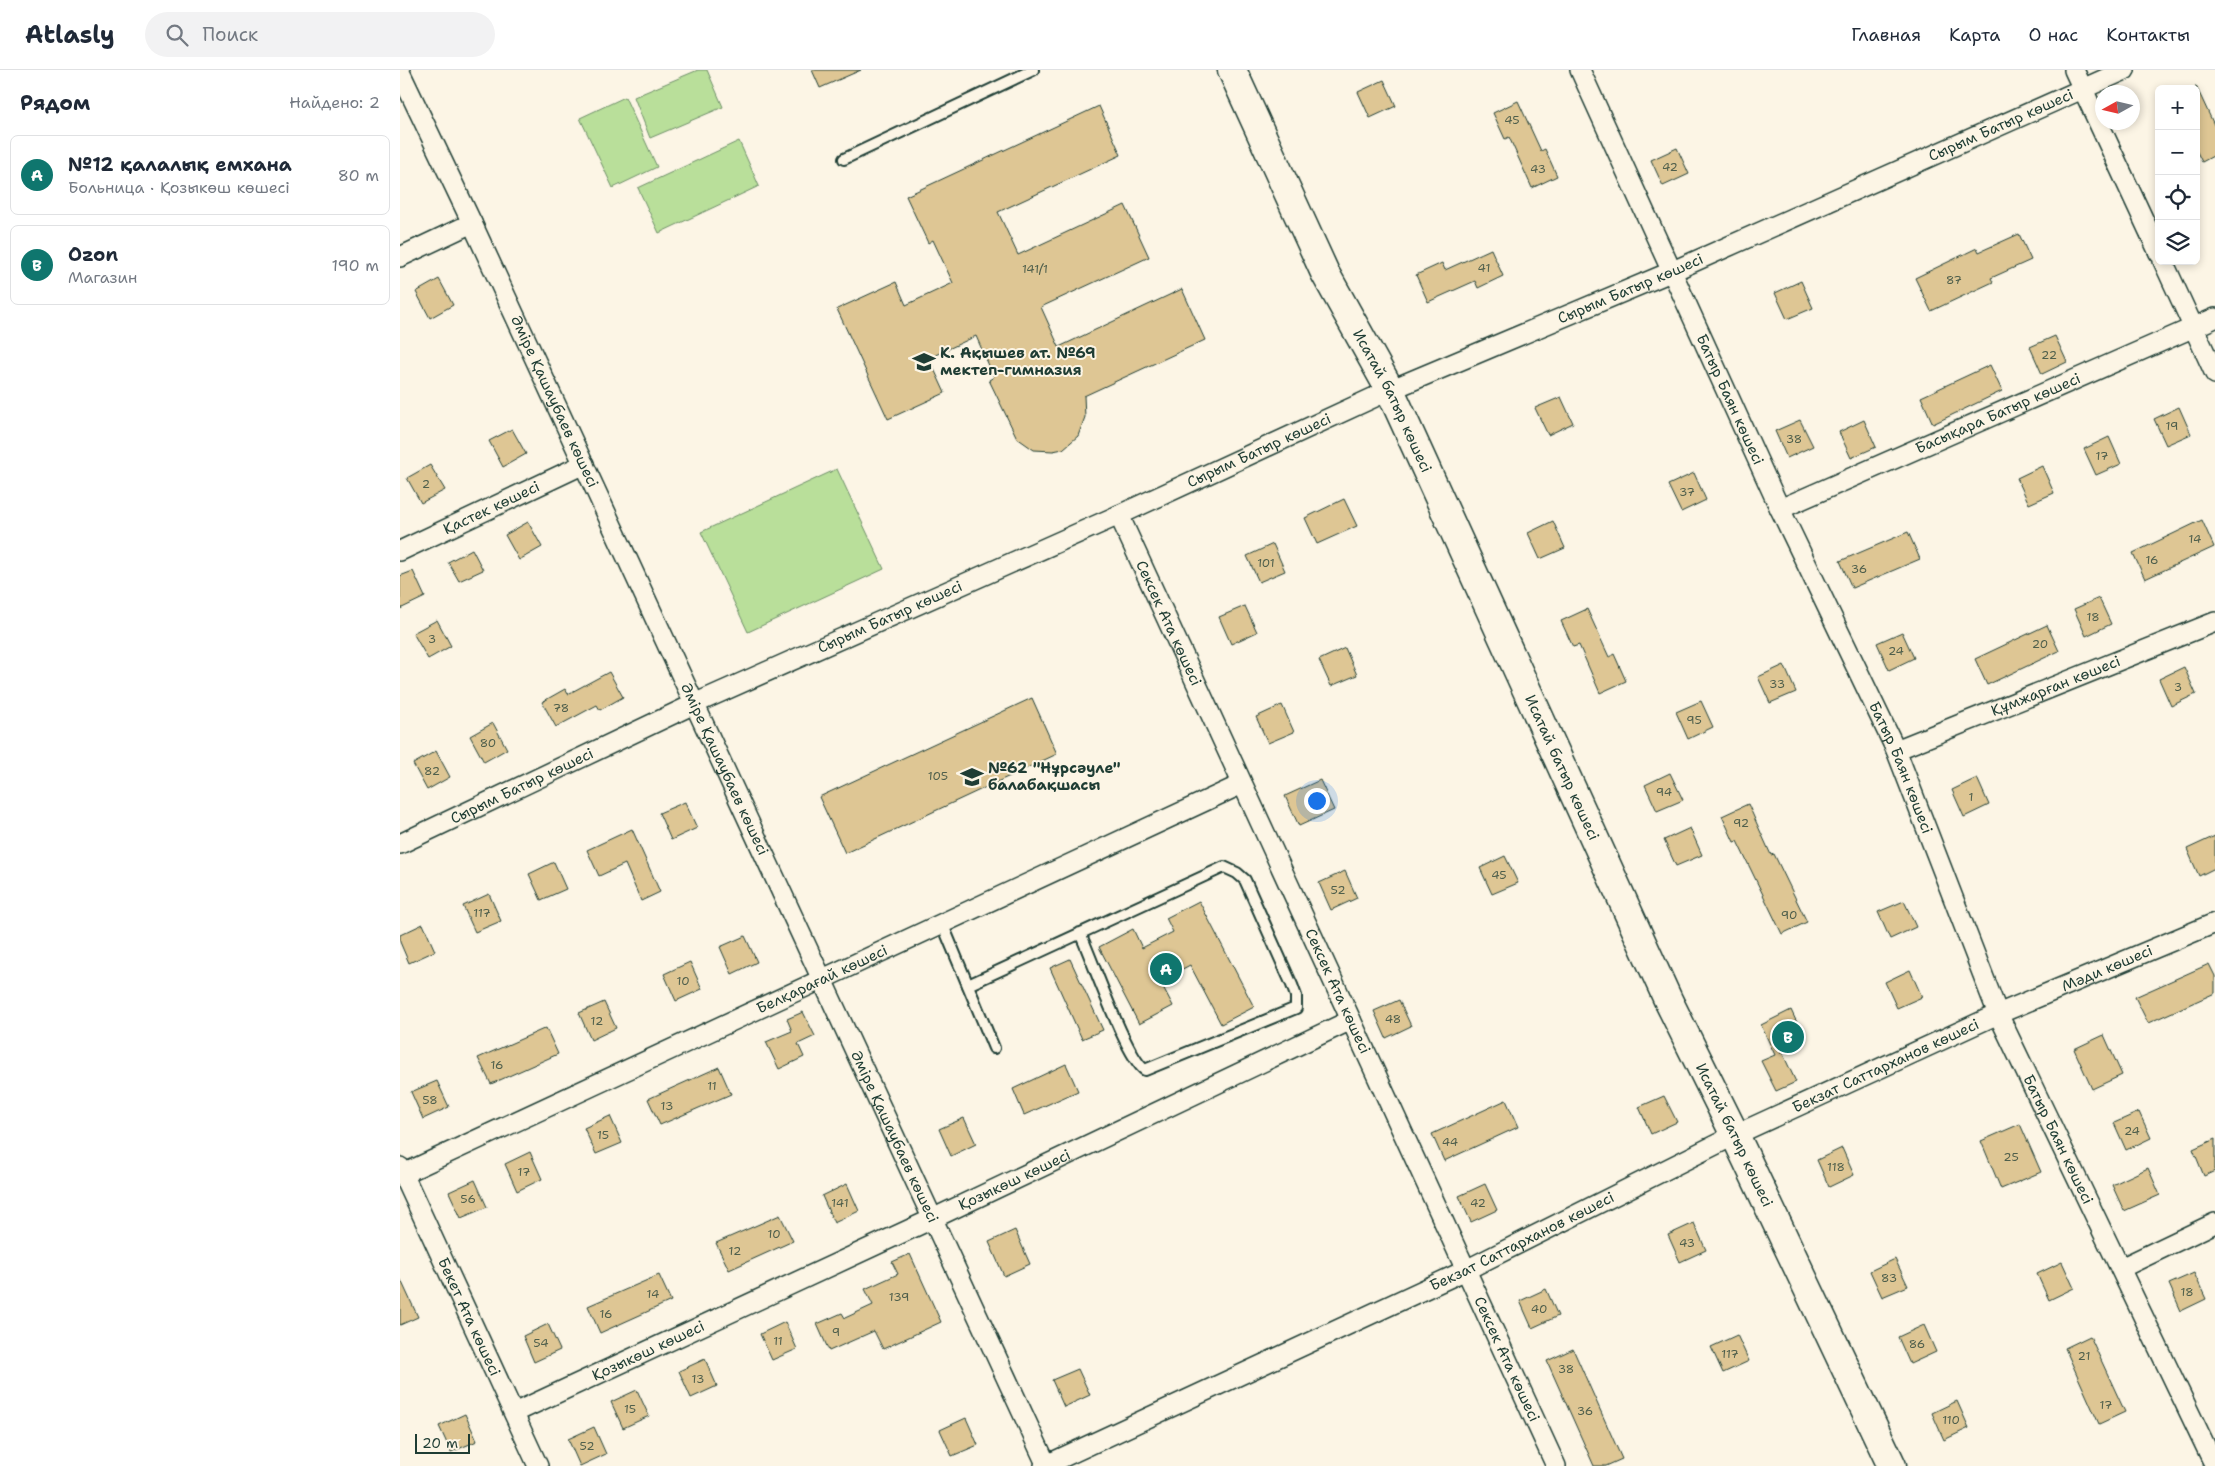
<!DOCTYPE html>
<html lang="ru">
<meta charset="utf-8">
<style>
:root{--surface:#fff;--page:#f2f2f3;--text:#1f2937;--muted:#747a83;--line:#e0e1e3;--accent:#0f766e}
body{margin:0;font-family:"Shantell Sans",sans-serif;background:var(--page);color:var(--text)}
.controls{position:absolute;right:15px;top:15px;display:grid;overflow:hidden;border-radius:8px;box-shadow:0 2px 8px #0003}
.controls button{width:45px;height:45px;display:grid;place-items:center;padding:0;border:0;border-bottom:1px solid var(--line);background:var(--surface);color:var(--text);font:25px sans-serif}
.compass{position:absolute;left:1695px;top:15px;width:45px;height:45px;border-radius:50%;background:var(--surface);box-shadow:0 2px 8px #0003;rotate:262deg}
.scale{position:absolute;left:15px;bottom:12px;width:55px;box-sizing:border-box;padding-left:5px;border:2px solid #1f3d34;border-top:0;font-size:14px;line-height:18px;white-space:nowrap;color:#1f3d34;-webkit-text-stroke:4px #fcf5e5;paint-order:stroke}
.you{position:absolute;left:916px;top:730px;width:18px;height:18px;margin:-12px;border:4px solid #fff;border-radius:50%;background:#1a73e8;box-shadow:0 0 0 8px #1a73e833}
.badge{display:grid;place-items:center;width:32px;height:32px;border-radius:50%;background:var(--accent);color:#fff;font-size:16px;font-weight:700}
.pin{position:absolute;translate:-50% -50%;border:2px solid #fff;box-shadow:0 1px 5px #0006}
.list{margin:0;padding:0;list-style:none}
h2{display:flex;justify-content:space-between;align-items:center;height:65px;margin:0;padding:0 20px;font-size:21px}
h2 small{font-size:16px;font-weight:400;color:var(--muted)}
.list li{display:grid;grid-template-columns:32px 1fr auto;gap:15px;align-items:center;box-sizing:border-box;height:80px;margin:0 10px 10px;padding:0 10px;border:1px solid var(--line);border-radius:8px}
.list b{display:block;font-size:19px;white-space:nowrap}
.list p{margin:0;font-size:16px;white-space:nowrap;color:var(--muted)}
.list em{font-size:16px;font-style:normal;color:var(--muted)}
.icon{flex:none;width:28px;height:28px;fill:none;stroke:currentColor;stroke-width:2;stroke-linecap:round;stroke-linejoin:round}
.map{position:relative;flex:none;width:1815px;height:1396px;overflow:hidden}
header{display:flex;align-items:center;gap:30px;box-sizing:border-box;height:70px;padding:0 25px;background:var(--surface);border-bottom:1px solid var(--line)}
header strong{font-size:24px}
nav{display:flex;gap:28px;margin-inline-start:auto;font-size:18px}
.search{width:350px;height:45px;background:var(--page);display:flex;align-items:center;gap:12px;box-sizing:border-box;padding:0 18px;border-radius:28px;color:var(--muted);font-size:19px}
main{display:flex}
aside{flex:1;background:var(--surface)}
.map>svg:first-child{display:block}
.green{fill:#b9df9a;stroke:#6c8e67}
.building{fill:#dec694;stroke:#1f3d34}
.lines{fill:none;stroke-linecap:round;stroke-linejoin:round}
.lane-casing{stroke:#1f3d34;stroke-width:14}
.street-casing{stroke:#1f3d34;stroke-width:22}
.secondary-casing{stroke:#1f3d34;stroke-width:31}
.lane{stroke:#fcf5e5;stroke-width:10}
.street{stroke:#fcf5e5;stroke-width:19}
.secondary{stroke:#fcf5e5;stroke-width:28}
.labels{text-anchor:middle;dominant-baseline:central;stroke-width:4;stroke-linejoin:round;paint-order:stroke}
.number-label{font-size:12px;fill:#4f5f4c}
.street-label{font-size:15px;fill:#1f3d34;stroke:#fcf5e5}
.poi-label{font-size:15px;font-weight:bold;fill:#1f3d34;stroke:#fcf5e5;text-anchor:start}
</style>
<header>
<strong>Atlasly</strong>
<div class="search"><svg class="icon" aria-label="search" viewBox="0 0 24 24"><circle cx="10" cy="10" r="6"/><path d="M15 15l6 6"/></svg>Поиск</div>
<nav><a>Главная</a><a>Карта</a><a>О нас</a><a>Контакты</a></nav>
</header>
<main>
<aside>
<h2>Рядом<small>Найдено: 2</small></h2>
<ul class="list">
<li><span class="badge">A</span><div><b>№12 қалалық емхана</b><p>Больница · Қозыкөш көшесі</p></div><em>80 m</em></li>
<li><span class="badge">B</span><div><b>Ozon</b><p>Магазин</p></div><em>190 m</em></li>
</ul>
</aside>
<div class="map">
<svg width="1815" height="1396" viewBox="0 0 1815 1396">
<rect width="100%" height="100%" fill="#fcf5e5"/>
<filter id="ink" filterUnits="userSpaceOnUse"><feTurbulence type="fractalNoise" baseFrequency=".02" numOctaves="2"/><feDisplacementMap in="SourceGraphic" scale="10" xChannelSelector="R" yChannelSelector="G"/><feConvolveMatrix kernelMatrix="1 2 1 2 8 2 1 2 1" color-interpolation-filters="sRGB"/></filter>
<g filter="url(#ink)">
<g class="green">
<path d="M298 0H307L323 37 250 68 234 27Z"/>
<path d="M225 27 257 97 213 118 180 48Z"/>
<path d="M339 71 359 116 259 163 238 118Z"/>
<path d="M437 399 484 499 348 562 301 462Z"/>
</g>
<g class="building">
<path d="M412 0H461L420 18Z"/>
<path d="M984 10 996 36 970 48 958 22Z"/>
<path d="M1796 16 1815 57V85L1802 92 1796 80Z"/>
<path d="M1118 31 1141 81 1145 79 1157 106 1132 118 1109 67 1105 69 1093 43Z"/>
<path d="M699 36 721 85 598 142 618 185 725 135 749 187 641 237 659 277 782 219 805 270 684 326 685 347 678 366 663 379 653 381 634 380 617 368 589 310 594 307 576 266 529 288 545 323 488 349 437 239 496 212 506 235 553 213 533 170 528 173 506 126Z"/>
<path d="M1277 78 1289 104 1263 116 1251 90Z"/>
<path d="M1619 164 1631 190 1591 208 1593 212 1531 241 1515 208 1577 178 1579 182Z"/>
<path d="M1091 179 1103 206 1078 218 1075 211 1028 232 1016 205 1042 193 1045 200Z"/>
<path d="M39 209 53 235 30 248 16 222Z"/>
<path d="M1401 211 1413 238 1387 249 1375 223Z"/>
<path d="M1655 266 1667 292 1642 304 1630 277Z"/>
<path d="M1590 295 1602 321 1533 354 1521 327Z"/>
<path d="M1161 327 1173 353 1148 365 1135 338Z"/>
<path d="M1779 337 1791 364 1766 375 1754 349Z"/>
<path d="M1400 350 1413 376 1387 388 1375 361Z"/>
<path d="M1464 350 1476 377 1451 388 1439 362Z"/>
<path d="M112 359 126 384 103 397 89 371Z"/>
<path d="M1709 367 1721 394 1696 405 1684 379Z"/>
<path d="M30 395 45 420 21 433 7 408Z"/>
<path d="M1642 396 1654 423 1629 434 1617 408Z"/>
<path d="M1294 403 1306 430 1281 442 1268 415Z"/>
<path d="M944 429 957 456 917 474 905 448Z"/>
<path d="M1802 450 1814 477 1745 509 1733 483Z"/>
<path d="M1153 451 1165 478 1140 489 1128 463Z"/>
<path d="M128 452 142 477 119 490 105 465Z"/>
<path d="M1508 462 1520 489 1452 518 1440 491Z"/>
<path d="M873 474 885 501 859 512 847 486Z"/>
<path d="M72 479 83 500 59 511 48 492Z"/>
<path d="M13 501 25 527 0 539V506Z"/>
<path d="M1699 528 1711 554 1686 566 1674 539Z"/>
<path d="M845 536 857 562 831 574 819 547Z"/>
<path d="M1187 539 1209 587 1214 584 1226 611 1200 623 1179 575 1173 577 1161 551Z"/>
<path d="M37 550 51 576 28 589 13 563Z"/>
<path d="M1647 555 1659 581 1587 615 1575 589Z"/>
<path d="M1502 562 1514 588 1489 600 1477 573Z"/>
<path d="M945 578 957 605 931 616 919 590Z"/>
<path d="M1384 595 1396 622 1370 633 1358 607Z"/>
<path d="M1784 597 1796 624 1771 636 1759 609Z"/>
<path d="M209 602 223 627 200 640 197 635 156 657 142 632 165 619 168 624Z"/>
<path d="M632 628 657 684 445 783 419 727Z"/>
<path d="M1301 631 1313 657 1288 669 1276 642Z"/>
<path d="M882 635 894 662 868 673 856 647Z"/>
<path d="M93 653 107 679 84 692 70 666Z"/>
<path d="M36 681 50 707 27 720 13 694Z"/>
<path d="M1270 703 1283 730 1257 741 1245 715Z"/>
<path d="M1577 708 1589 735 1564 747 1552 720Z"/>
<path d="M920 710 934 740 899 756 885 726Z"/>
<path d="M285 732 297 758 271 770 259 743Z"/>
<path d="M1348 734 1371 785 1374 784 1407 852 1382 864 1337 771 1334 772 1322 746Z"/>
<path d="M1290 758 1302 785 1276 796 1264 770Z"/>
<path d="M232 759 260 822 241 831 225 794 199 806 187 780Z"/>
<path d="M1815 766V798L1799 806 1787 779Z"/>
<path d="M1105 786 1118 813 1092 824 1080 798Z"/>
<path d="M154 792 166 819 141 830 129 804Z"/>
<path d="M945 801 957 828 931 840 919 813Z"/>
<path d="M89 824 101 851 75 862 63 836Z"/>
<path d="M799 831 854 937 821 954 790 895 760 911 773 936 739 954 699 877 733 859 742 878 773 862 766 848Z"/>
<path d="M1504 831 1516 857 1490 869 1478 842Z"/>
<path d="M23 854 35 881 9 893 0 872V865Z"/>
<path d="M345 866 357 892 332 904 320 877Z"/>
<path d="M670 889 703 960 682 969 650 898Z"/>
<path d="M290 892 302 919 276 931 264 904Z"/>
<path d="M1809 894 1815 906V923L1748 953 1735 927Z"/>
<path d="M1510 900 1522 927 1497 938 1485 912Z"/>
<path d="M999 930 1011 956 986 968 974 941Z"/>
<path d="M204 932 216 958 191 970 179 943Z"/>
<path d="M1391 940 1405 970 1380 983 1382 982 1396 1012 1376 1021 1361 991 1375 985 1361 955Z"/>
<path d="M403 942 415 966 398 974 404 987 379 999 366 972 392 961 387 949Z"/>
<path d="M146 958 158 984 91 1014 78 988Z"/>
<path d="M1704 965 1722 1005 1692 1019 1674 979Z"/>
<path d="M666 994 678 1021 624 1045 613 1019Z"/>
<path d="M319 997 331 1024 260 1055 248 1029Z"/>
<path d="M37 1011 49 1037 23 1049 11 1022Z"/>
<path d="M1264 1026 1277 1052 1251 1064 1239 1037Z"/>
<path d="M1106 1030 1118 1057 1044 1091 1032 1064Z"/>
<path d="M1739 1042 1751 1068 1726 1080 1714 1053Z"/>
<path d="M210 1046 222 1073 196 1084 184 1058Z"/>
<path d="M564 1048 576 1074 551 1086 539 1059Z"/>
<path d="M1620 1054 1641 1102 1601 1119 1581 1071Z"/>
<path d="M1815 1069V1101L1804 1106 1793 1079Z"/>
<path d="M1442 1078 1454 1105 1429 1117 1417 1090Z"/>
<path d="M130 1082 142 1109 117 1121 105 1094Z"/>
<path d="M1748 1098 1760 1125 1724 1141 1712 1115Z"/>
<path d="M75 1110 87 1137 61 1148 49 1122Z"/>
<path d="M447 1114 459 1141 434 1153 422 1126Z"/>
<path d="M1085 1114 1097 1140 1071 1152 1059 1126Z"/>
<path d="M380 1145 393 1171 329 1200 316 1173Z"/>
<path d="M1294 1153 1306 1180 1280 1192 1268 1165Z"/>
<path d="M615 1160 630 1194 604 1206 589 1172Z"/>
<path d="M510 1184 541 1252 483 1279 474 1261 429 1281 417 1254 442 1243 445 1248 473 1235 465 1219 498 1204 492 1192Z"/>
<path d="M1495 1189 1508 1216 1482 1227 1470 1201Z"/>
<path d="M1662 1192 1674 1218 1649 1230 1637 1204Z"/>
<path d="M1794 1203 1806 1229 1781 1241 1769 1214Z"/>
<path d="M259 1205 271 1231 200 1263 188 1236Z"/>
<path d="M0 1208 18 1247 0 1255Z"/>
<path d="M1146 1219 1158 1246 1132 1258 1120 1231Z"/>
<path d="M385 1252 397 1279 372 1290 360 1264Z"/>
<path d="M148 1254 160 1280 134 1292 123 1266Z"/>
<path d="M1524 1255 1536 1282 1510 1294 1498 1267Z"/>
<path d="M1337 1265 1349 1291 1323 1303 1311 1277Z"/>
<path d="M1690 1266 1725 1342 1699 1354 1665 1278Z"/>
<path d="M1173 1279 1222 1389 1206 1396H1194L1147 1291Z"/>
<path d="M305 1289 317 1316 291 1328 279 1301Z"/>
<path d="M678 1299 690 1325 664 1337 652 1310Z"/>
<path d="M237 1320 249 1346 223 1358 211 1332Z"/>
<path d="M1557 1331 1569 1358 1544 1370 1532 1343Z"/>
<path d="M65 1344 77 1371 51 1382 39 1356Z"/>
<path d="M566 1348 578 1375 552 1386 540 1360Z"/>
<path d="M194 1357 206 1384 180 1396 168 1369Z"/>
</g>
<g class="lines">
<defs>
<g id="lane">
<path d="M444 89 633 0"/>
<path d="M542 853 594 978"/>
<path d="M568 915 824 797 837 803 845 810 892 915 896 926V938L745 1000C726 988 692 888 680 863"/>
</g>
<g id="street">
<path id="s1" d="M1180 0 1380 439 1496 680 1598 944 1815 1396"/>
<path d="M1674 0 1759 183"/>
<path id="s2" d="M0 2 72 153 647 1396"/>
<path d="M0 187 72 153"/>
<path d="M1763 191 1815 304"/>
<path id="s3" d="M1380 439 1815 248"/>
<path id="s4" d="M719 445 1156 1396"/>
<path id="s5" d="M0 481 184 394"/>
<path id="s6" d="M1496 680 1815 552"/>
<path id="s7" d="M0 774 294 634 719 445 990 320 1273 201 1725 0"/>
<path id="s8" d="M0 1097 138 1396"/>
<path id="s9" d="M3 1104 842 714"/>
<path d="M1721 1198 1815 1153"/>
<path id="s10" d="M114 1343 532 1149 951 950"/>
<path id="s11" d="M644 1396 1064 1201 1335 1065 1598 944 1815 853"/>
</g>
<g id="secondary">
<path id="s12" d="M832 0 925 203 990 320 1269 932 1335 1065 1492 1396"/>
</g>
</defs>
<use href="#lane" class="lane-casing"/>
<use href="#street" class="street-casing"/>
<use href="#secondary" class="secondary-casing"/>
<use href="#lane" class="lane"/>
<use href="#street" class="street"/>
<use href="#secondary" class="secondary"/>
</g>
</g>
<defs>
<symbol id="school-bare" viewBox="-9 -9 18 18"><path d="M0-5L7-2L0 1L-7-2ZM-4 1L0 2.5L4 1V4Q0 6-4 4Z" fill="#1f3d34" stroke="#fcf5e5" stroke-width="2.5" paint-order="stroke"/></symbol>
</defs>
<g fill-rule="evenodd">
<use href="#school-bare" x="508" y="276" width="32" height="32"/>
<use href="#school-bare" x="556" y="691" width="32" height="32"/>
</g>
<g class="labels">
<g class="number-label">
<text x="1112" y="50">45</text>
<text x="1270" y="97">42</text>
<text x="1138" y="99">43</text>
<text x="1084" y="198">41</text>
<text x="635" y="199">141/1</text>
<text x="1554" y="210">87</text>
<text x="1649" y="285">22</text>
<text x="1772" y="356">19</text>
<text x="1394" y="369">38</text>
<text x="1702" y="386">17</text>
<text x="26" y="414">2</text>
<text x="1287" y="422">37</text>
<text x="1795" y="469">14</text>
<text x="1752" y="490">16</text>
<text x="866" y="493">101</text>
<text x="1459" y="499">36</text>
<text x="1693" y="547">18</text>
<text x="32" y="569">3</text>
<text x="1640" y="574">20</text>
<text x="1496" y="581">24</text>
<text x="1377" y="614">33</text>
<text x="1778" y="617">3</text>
<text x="161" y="638">78</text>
<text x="1294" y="650">95</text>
<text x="88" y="673">80</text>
<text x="32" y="701">82</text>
<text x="538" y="706">105</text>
<text x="1264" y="722">94</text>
<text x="1571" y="727">1</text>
<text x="1341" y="753">92</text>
<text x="1099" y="805">45</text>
<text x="938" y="820">52</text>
<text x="82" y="843">117</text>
<text x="1389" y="845">90</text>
<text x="283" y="911">10</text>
<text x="993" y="949">48</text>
<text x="197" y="951">12</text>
<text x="97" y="995">16</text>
<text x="312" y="1016">11</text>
<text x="30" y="1030">58</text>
<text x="267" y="1036">13</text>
<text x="1732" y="1061">24</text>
<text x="203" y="1065">15</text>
<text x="1050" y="1072">44</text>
<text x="1611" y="1087">25</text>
<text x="1436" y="1097">118</text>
<text x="124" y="1102">17</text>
<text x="68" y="1129">56</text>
<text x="440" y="1133">141</text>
<text x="1078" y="1133">42</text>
<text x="374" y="1164">10</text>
<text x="1287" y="1173">43</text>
<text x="335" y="1181">12</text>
<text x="1489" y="1208">83</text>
<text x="1787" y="1222">18</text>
<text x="253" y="1224">14</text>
<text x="499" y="1227">139</text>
<text x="1139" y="1239">40</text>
<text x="206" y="1244">16</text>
<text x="436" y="1262">9</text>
<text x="378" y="1271">11</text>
<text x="141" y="1273">54</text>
<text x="1517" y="1274">86</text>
<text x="1330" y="1284">117</text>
<text x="1684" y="1286">21</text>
<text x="1166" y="1299">38</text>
<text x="298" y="1309">13</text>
<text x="1706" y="1335">17</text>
<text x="230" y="1339">15</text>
<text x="1185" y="1341">36</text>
<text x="1551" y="1350">110</text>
<text x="187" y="1376">52</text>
</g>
<g class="street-label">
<text stroke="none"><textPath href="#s7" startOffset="1755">Сырым Батыр көшесі</textPath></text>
<text stroke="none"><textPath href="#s7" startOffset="1350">Сырым Батыр көшесі</textPath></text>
<text stroke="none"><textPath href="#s1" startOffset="362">Батыр Баян көшесі</textPath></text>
<text stroke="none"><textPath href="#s2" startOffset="364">Әміре Қашаубаев көшесі</textPath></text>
<text stroke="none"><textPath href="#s12" startOffset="368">Исатай батыр көшесі</textPath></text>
<text stroke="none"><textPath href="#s3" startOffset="238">Басықара Батыр көшесі</textPath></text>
<text stroke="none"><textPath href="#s7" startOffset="945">Сырым Батыр көшесі</textPath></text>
<text stroke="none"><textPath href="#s5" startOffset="101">Қастек көшесі</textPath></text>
<text stroke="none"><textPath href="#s7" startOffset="540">Сырым Батыр көшесі</textPath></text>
<text stroke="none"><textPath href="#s4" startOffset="119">Сексек Ата көшесі</textPath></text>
<text stroke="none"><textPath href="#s6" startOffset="172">Құмжарған көшесі</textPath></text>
<text stroke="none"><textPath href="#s1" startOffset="768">Батыр Баян көшесі</textPath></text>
<text stroke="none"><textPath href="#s12" startOffset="772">Исатай батыр көшесі</textPath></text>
<text stroke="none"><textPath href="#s2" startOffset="769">Әміре Қашаубаев көшесі</textPath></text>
<text stroke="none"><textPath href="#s7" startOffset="135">Сырым Батыр көшесі</textPath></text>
<text stroke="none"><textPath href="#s11" startOffset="1174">Мәди көшесі</textPath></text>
<text stroke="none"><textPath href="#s9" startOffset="462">Белқарағай көшесі</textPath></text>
<text stroke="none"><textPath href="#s4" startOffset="524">Сексек Ата көшесі</textPath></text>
<text stroke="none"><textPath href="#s11" startOffset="932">Бекзат Саттарханов көшесі</textPath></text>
<text stroke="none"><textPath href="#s12" startOffset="1178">Исатай батыр көшесі</textPath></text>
<text stroke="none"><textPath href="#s2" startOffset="1174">Әміре Қашаубаев көшесі</textPath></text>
<text stroke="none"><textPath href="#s1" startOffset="1172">Батыр Баян көшесі</textPath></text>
<text stroke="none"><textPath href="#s10" startOffset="552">Қозыкөш көшесі</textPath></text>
<text stroke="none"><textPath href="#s11" startOffset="528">Бекзат Саттарханов көшесі</textPath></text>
<text stroke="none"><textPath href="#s8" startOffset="165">Бекет Ата көшесі</textPath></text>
<text stroke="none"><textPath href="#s10" startOffset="148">Қозыкөш көшесі</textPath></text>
<text stroke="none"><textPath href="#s4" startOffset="929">Сексек Ата көшесі</textPath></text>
</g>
<g class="poi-label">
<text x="540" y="283">К. Ақышев ат. №69<tspan x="540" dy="17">мектеп-гимназия</tspan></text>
<text x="588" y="698">№62 "Нұрсәуле"<tspan x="588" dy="17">балабақшасы</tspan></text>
</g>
</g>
</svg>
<div class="controls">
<button>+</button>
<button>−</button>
<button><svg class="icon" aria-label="locate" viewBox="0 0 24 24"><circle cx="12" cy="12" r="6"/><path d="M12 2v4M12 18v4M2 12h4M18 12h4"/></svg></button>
<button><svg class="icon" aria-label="layers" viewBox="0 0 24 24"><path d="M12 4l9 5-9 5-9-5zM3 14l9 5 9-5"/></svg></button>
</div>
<svg class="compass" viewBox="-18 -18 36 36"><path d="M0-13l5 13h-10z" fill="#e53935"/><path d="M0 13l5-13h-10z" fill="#747a83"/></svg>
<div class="scale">20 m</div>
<div class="you"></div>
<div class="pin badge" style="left:766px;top:899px">A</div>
<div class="pin badge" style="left:1388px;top:967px">B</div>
</div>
</main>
